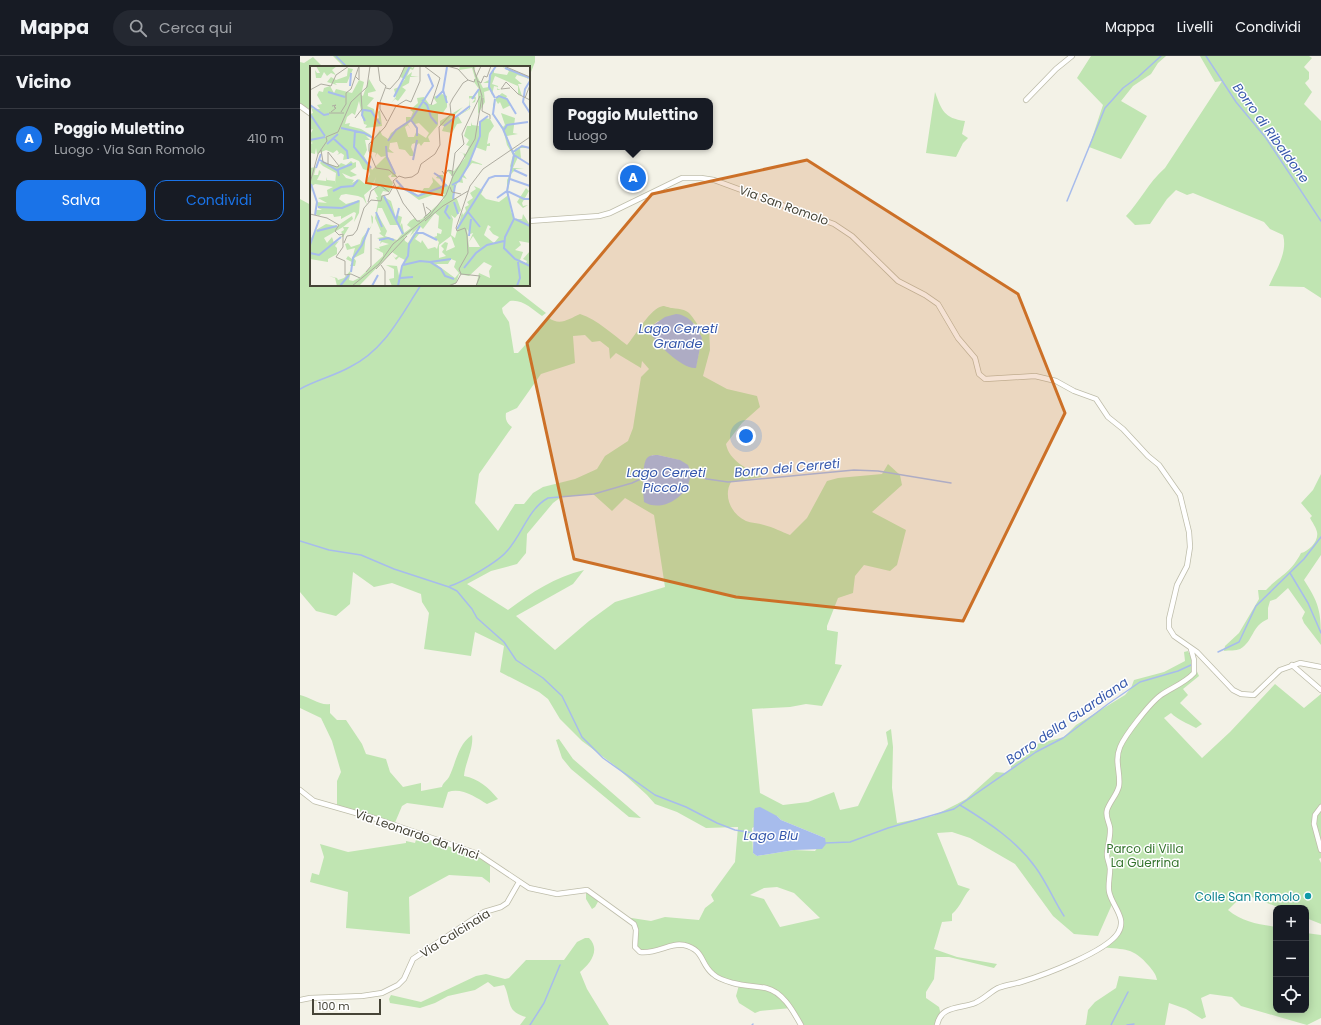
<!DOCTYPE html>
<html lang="it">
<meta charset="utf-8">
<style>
:root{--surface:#171b24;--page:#242831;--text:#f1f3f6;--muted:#9ea1a6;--line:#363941;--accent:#1a73e8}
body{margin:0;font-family:Poppins,sans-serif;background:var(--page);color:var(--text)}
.controls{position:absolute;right:12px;bottom:12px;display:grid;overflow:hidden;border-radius:8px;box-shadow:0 2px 10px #0003}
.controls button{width:36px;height:36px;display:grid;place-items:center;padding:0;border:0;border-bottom:1px solid var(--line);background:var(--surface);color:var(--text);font:20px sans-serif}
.scale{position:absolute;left:12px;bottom:10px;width:69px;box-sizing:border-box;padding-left:4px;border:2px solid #464437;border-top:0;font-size:11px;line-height:14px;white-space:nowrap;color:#464437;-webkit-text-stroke:3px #fff;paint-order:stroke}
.you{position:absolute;left:446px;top:380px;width:14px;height:14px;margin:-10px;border:3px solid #fff;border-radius:50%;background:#1a73e8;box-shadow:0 0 0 6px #1a73e833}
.badge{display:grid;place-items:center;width:26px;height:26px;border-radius:50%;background:var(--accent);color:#fff;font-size:13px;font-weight:700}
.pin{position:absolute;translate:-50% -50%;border:2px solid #fff;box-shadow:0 1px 4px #0006}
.popup{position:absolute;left:253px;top:42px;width:160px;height:52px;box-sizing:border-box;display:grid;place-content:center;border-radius:8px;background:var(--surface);filter:drop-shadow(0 1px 3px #0005);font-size:13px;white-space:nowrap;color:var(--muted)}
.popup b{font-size:15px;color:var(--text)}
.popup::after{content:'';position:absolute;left:50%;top:100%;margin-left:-8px;border:8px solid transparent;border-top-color:var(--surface)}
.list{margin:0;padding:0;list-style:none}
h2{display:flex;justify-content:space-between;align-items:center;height:52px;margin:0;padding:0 16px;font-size:17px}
h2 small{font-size:13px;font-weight:400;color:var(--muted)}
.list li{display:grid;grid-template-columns:26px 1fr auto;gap:12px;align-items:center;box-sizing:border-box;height:60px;padding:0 16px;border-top:1px solid var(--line)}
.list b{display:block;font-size:15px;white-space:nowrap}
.list p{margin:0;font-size:13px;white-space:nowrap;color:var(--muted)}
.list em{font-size:13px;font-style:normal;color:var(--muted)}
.actions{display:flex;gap:8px;padding:12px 16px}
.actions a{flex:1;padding:9px 0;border:1px solid var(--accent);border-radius:12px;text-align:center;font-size:14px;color:var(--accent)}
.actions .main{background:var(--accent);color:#fff}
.icon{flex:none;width:22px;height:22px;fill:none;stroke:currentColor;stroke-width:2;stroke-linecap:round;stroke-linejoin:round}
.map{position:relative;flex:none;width:1021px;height:969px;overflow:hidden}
header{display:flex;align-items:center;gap:24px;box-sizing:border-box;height:56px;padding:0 20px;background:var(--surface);border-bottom:1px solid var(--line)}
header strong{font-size:19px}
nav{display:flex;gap:22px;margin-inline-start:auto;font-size:14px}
.search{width:280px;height:36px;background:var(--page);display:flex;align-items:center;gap:10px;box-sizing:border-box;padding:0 14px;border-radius:22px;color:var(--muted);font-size:15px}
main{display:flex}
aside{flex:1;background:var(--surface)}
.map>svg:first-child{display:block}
.green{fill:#c0e5b2;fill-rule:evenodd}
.water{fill:#a7bcec}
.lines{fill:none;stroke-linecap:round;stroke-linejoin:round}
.stream{stroke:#a7bcec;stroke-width:1.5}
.street-casing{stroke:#bebdaa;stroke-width:6}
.street{stroke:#fff;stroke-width:4.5}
.marked{fill:#cc7027;fill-opacity:0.2;stroke:#cc7027;stroke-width:3;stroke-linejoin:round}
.culture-dot{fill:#0f9aa8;stroke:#fff;stroke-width:1.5}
.labels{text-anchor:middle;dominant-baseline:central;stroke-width:3;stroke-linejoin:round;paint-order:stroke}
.street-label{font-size:12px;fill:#464437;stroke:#fff}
.park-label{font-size:12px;fill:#34742d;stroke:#fff}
.culture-label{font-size:12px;fill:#0d838f;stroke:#fff;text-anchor:end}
.water-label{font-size:13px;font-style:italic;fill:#3658ac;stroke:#fff}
.inset-river{fill:none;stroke:#a7bcec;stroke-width:2}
.inset-road{fill:none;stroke:#aeaca1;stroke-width:1}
.view{fill:#e8590c;fill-opacity:0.15;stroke:#e8590c;stroke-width:2}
.inset-edge{fill:none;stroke:#464437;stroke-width:2}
</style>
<header>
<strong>Mappa</strong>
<div class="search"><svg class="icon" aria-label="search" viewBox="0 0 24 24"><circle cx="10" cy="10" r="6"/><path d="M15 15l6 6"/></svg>Cerca qui</div>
<nav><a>Mappa</a><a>Livelli</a><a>Condividi</a></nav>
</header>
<main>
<aside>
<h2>Vicino<small></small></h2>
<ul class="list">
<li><span class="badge">A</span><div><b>Poggio Mulettino</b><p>Luogo · Via San Romolo</p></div><em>410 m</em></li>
</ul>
<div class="actions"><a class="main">Salva</a><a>Condividi</a></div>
</aside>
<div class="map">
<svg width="1021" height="969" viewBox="0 0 1021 969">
<rect width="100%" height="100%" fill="#f3f2e7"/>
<g class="green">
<path d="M33 0H235V6L229 21V11H44Z"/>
<path d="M791 0H866L858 7 851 18 833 30 821 45 847 60 821 103 789 91 803 49 777 22Z"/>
<path d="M900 0H1009L1012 2 1004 11 1009 16V23L1005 27 1012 36 1004 48 1021 65V242L1004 231 969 230C976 214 988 196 983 179L970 173 964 166 893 137 887 139 876 134 867 143 850 168 835 169 826 160C841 144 848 127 865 112L922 25 915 26Z"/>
<path d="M13 1 23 11H11V58L0 50V6L4 7Z"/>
<path d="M635 36C642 55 644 62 665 65L662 78 668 82 663 87 656 101 626 97Z"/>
<path d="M0 143 11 149V229H210L246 257 242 260C232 253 223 243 210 245L202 252 203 257 209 266 214 297H218L249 262C260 270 269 263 280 258 298 264 312 278 327 289 336 279 350 252 363 250 365 250 370 252 372 252 391 254 388 256 399 270H409L410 294 403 320 427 333 457 340 460 351 442 367 426 388C429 405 448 413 462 421L431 426C423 440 431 458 446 465 451 467 458 467 464 469 473 471 482 476 490 479L507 462 527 425 538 422 582 418 588 408 600 419 602 429 572 456 606 474 597 509 590 515 564 509 555 520 553 537 538 542 527 570V574L538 576 535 608 542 609 522 650 506 648 490 651 452 653 460 737 483 749 508 746 534 736 540 754 558 750 588 688 586 676 591 673 593 691 592 732 597 767 633 760 657 748 666 743 696 716 706 717 711 714V710L727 699 737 688 764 681 776 669 825 639 831 632 834 624 864 616 885 605 884 596 888 595 899 620 883 633 888 639 880 647 902 668 896 672C887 667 878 664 871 657L864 662 902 702 930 676 975 628 1004 652 1021 638V802L1019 803 1021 807V868L1006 862V852H980L939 836 936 846 928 854C942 866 958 868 976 871V954H1006V877L1021 879V962L1007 969 941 950 932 941 910 938 901 942 906 961 902 963 886 953 869 947 865 969H785L786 968 788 954 795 946 816 932 819 920 857 924C856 918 853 915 849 910 833 891 825 894 802 891L818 877 821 861 813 846 798 880 774 878 753 860 715 808 670 782 652 776 637 777 658 829 670 833C662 842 662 849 652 858V865L642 866 634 893 657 901 697 908 694 912 649 901H636L634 923 626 936V942L639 951 641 959 637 969H501L491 952 460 955 455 957 439 947 436 940 439 929 413 918 401 899 378 888 359 895H337L334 868 325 861 351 865 365 861 399 864 405 852 414 845 411 839 435 806 438 771 406 772 377 756 355 748 347 739 314 709 282 685 260 663 248 643 239 636 200 616 204 590 175 576 171 600 124 593 129 557 122 546 121 538 92 527 74 531 53 516 50 548 36 560 16 555 0 536ZM358 265 394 267 402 282 396 310 351 279 349 272ZM285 279 292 286 300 285 309 292 310 303 316 297 341 312 342 305 349 313 341 321 333 372 328 385 305 400 297 413 275 423 243 431 233 437 224 448H215L198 475 175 447 179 418 212 371C207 367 205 364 206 357L217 352 241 318 275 307 273 280ZM352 399H358L379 404 344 446V416ZM293 438 312 455 325 442 354 459 365 531 315 546 289 565 255 594 216 560 273 528 284 514C255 521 232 536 208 554L167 528 191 515 217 508 226 497 227 478 253 447 261 441ZM477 760 481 764 525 782 515 795 494 794 457 800 453 797 452 772ZM477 831 494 837 520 862 480 871 464 843 450 839 464 832Z"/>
<path d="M1021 418V499L1004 524C1021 550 1021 558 1021 589L1004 567 1002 562 1005 556 988 532 976 543 970 545 968 552V563C951 570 954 585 940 593 936 595 929 594 924 595L925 590 939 577 959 543 958 534H966C979 520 991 517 1001 497 1009 495 1019 485 1017 476 1016 471 1012 466 1010 462L1012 460 1001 447 1013 434Z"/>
<path d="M0 639C10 641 20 650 30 648V657L37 664H46L62 688 66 698 86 703 90 716 103 731 121 727V735L142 731C143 726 147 725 149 721 156 707 158 688 172 679 174 692 165 707 164 720 179 723 188 731 198 743L187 748C176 741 161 731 148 736L143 752 107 747 102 750 94 769 37 751V725L41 716 32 685 21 662 0 652Z"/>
<path d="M259 683 273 703 341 762 329 761 271 713 262 702 256 684Z"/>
<path d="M118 777 190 805V827L182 821 149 819 109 841 110 878 46 872 48 836 10 826 12 817 19 819 24 801 20 788 48 796 106 787V785L115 787Z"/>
<path d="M286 834 300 842 295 851 292 853 286 843Z"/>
<path d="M285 882H289C301 894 290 908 280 916L287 933 309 969H220L226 961C205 955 212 945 204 929L194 931 188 926 175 934 148 940 135 947 120 952 90 947 89 943 91 939 121 946 176 920 186 918 205 923 209 922 226 904H264L277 886Z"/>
</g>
<g class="water">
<path d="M376 258C390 259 397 271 402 282L396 312C383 314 357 288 350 277L349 272 365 261Z"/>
<path d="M358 399 380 404 388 409C399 433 365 459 344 446 343 437 341 406 348 401 351 399 355 399 358 399Z"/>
<path d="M460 751 477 760 481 764 525 782 526 788 522 793 494 794 457 800 453 797 454 755 455 752Z"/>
</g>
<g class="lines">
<g class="stream">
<path d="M36 0 47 11"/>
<path d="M906 0 936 46 966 82 1021 165"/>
<path d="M767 145 805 52 823 32 838 21 861 0"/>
<path d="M0 333C16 324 34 320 50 311 85 294 101 259 121 229"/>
<path d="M388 417 407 423 428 426 554 414 578 415 651 427"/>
<path d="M0 485 29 494 61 499 94 513 149 531 157 535 172 553 177 562 204 586 216 604 243 622 262 640 282 681 303 702 355 739 386 751 417 767 435 774 454 777"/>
<path d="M990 517 1008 547 1021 577"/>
<path d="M150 530C163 526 198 506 207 495 222 479 228 453 248 442L294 438 332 427 345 421"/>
<path d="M918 596 939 586 956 550 1004 503 1021 481"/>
<path d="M660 749C688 766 717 785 736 812 747 827 754 845 764 860"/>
<path d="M525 787 550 786 588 772 654 753 736 696 763 682 808 648 840 626 878 615 891 609"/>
<path d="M230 969 244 947 260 909"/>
<path d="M452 969 453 968"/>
<path d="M811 969 828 936"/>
<path d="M827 969 834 968"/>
</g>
<defs>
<g id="street">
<path d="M726 44 756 13 772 0"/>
<path d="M0 50 11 58"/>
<path d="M229 165 299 160 310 157 382 122H401L414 124 534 168 552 180 598 225 625 239 638 248 658 282 675 302 679 318 685 323 735 320 756 325 774 335 796 343 808 361 823 373 848 400 859 409 880 439 889 476 890 491 887 510 877 529 869 563V572L874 580 897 596 933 634 941 638 954 639 980 614 1000 607 1021 611"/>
<path d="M992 609 1021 634"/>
<path d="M0 734 14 745 77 763 178 798 229 832 257 838 287 834 334 868 336 874 335 891 340 896C358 898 370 886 384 889 405 894 400 908 413 918 418 923 426 925 433 927 444 930 455 930 466 932 483 936 493 955 501 969"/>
<path d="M1021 751 1015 759 1014 768 1021 794"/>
<path d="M0 944 10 942 62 940 82 937 98 929 104 923 113 903 184 856 201 851 207 847 219 826"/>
<path d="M637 969C641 949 660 953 675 947 684 943 690 936 698 932 706 929 714 928 721 926 744 919 806 896 818 877 828 862 811 849 809 835 808 827 810 821 810 813 810 808 807 804 807 799 807 790 811 781 810 772 809 765 805 761 807 754 810 745 817 739 819 730 821 717 814 706 820 691 825 679 850 647 861 639 871 632 885 627 894 617V604L891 593"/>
</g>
</defs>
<use href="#street" class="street-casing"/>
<use href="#street" class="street"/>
</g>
<path class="marked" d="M507 104 718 238 765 357 663 565 436 541 274 503 227 287 352 138Z"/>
<circle class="culture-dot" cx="1008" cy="840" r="4"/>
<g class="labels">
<g class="street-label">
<text transform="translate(484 149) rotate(20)">Via San Romolo</text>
<text transform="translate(117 778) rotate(19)">Via Leonardo da Vinci</text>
<text transform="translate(155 877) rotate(-32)">Via Calcinaia</text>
</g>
<g class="park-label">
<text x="845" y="792">Parco di Villa<tspan x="845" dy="14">La Guerrina</tspan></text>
</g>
<g class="culture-label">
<text x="1000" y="840">Colle San Romolo</text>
</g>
<g class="water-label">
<text transform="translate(971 77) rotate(54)">Borro di Ribaldone</text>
<text x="378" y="272">Lago Cerreti<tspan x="378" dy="15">Grande</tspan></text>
<text transform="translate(487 412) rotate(-5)">Borro dei Cerreti</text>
<text x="366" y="416">Lago Cerreti<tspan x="366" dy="15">Piccolo</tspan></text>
<text transform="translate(767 665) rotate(-34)">Borro della Guardiana</text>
<text x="471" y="779">Lago Blu</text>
</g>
</g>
<g transform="translate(10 10)">
<rect width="220" height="220" fill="#f3f2e7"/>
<path d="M6 0H27L22 4 26 9 21 7 17 10 14 6 11 12H6L5 4 7 7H10ZM101 0 102 2 105 0 103 4 100 3 97 10 102 6 101 10 109 11H100L99 17 92 21 96 24 88 35 85 33 81 37 86 31 84 23 89 21 95 13 90 11 94 1ZM150 0H166L164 4 173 22 179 21V17H173L179 14 184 2V7L197 9 199 5 191 0 220 13 207 9 205 12 212 18H208L212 30 208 28V20L185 10 182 18 188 20V23L191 24H187L188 21 184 20 182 29 180 24 174 26 175 36 168 48V25L165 30 166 32 165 36 162 37 165 33 159 32 160 43 148 50 152 57 147 58 142 67 132 65 134 60 130 59V55L153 41 139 54 159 43V30H163L169 23 164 16 165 12 162 2 149 4ZM38 2 43 3 37 17H25L27 19 17 16 21 11 26 14 37 10ZM59 13 66 25 58 27V30L64 32 57 40 64 43 66 54 69 52 68 46 70 44 72 60 55 62 57 59 54 58 49 35 45 49 42 47 37 51 35 58 40 57 39 60 51 63 61 69 63 72 56 70 60 74H55L57 84 54 90 62 104 76 90 71 91 67 87 65 92 66 87 59 85 61 77 70 64 72 69 78 73 81 67 96 57V51H101L103 46 100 44 108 37 107 32 114 31 119 38 123 39 127 37 123 31 132 28 137 30V41L132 48H128V59L118 71 120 76H114L111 80 109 77 106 80 105 77 102 78 101 81 105 90H100L95 84 89 83 87 76 80 77 79 83 84 87 77 86V89L87 111H81L82 108 78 110 83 117 82 121 79 126 73 125 71 129 81 135 86 152 87 149 92 151 90 160 92 157 94 167 101 162 97 159 100 155 105 152 107 155 112 153 134 133 132 130 135 128 128 127 109 134 91 121 85 122 90 119 86 114 94 122H97L109 130 114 122H119L123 116 122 111 131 120 133 119 131 113 126 112 128 109H133L136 119 140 120 142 110 137 104 144 105 155 92 153 87 148 86 156 88 159 80 156 79 159 74 154 70 157 60H161V56L162 59 169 60 171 55 183 47V39L184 36V49L193 61 195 59 191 47 205 52 203 67 208 68 197 70 202 86 205 87V83L212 80 220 82H210L211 92 208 91 203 102H214L206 103 201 108 198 125 201 146 205 153H212L213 148 220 159V177L209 175 211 179 205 184 213 186 210 194 216 197 217 195 213 193 220 185V220H166L169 207 180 212 179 205 182 200 174 196 159 210 149 208 146 217 141 220H82L79 213 84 212V203L76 199 87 200 89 210 95 194 89 191 86 194 82 188 85 192 88 190 82 186 49 220H27L25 212 19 210 27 212 28 214 34 212 41 204 39 214 43 215 49 212 73 190V187L64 182 70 183 69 181 79 178 72 176 70 178 71 174 67 172 74 171 69 167 71 166 65 152 68 136 66 131H68L64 124 69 119 63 120 66 111 61 123 54 129 57 139 53 132 48 130 36 128 31 129 29 133 36 138 50 134 49 147 44 156 46 147 44 146 31 153V150L24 151 23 148H11L9 150 5 148 6 144H12L8 142 6 136 17 137 8 132 18 130 17 124 23 121 5 118 1 121 2 126 0 121V102L6 101 4 109H8L9 104 11 106 7 114 16 115 17 111V114L25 115V118L26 107 13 100 10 97 12 95 27 101 31 97 36 99 41 95 43 97 46 96V101L40 105 47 109 41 111 32 107 36 112 44 114 42 117 49 113 55 118 60 108 59 105 53 103 49 95 42 92 33 94 34 89 31 87 27 89 29 87 27 84 23 87 16 84 7 88 6 82 5 88 1 87 0 78 3 77 0 76V69L3 63 0 64V48L3 47 0 38 3 43H10L7 39 12 38 7 29 9 25 13 26 14 22 20 20 24 27 26 23 42 27 49 14 54 16 51 29 53 30ZM182 48 193 63 197 79 203 89 200 100 202 105 197 114V130L189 136 176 133 171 128 173 124 164 120 166 123 160 127 163 132 157 136 159 139 155 141 156 145 153 149 152 146 145 172 141 169 143 153 141 149 145 152 151 144 147 133 143 131 145 122 140 120 145 122 148 116 153 117 152 111 157 113 153 108 162 97 174 99 161 94 165 81 176 85 177 80H180V77L177 78 179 67 184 60 180 53 175 52ZM101 55 107 64 104 71H98L95 61 98 59 101 64 98 58ZM109 57 119 67 116 72 108 67 105 58ZM68 142H72L80 159H88L92 168 87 174 75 170 77 165 67 147ZM125 147 129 150 128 162 132 164 131 168 127 167V170L124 171 129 176 127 183 125 181 118 183 112 174 111 177 105 173 109 168 104 167 98 177 95 175 94 172 103 164 100 170 110 160 113 163ZM178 159 181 161 179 163 183 168 189 171 184 177 174 169ZM157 163 160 168 163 167 159 176 163 170 170 181H159ZM141 170 145 181 136 185 138 177 135 176 131 180 134 183 132 186 136 190 129 192V179ZM141 193 146 195 144 201 149 207 145 212 126 198H138ZM192 27 197 30 196 32 201 39 193 43 190 36 188 38 185 33ZM216 122 219 125 212 137 213 140 218 139 213 142 207 136ZM61 149 63 151V156L60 163 56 167 54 187 44 192 46 195 45 200H40L42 196 36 193 38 190 42 193 45 182 37 184 35 178 38 177 41 181 50 178 52 172 62 159ZM42 150 43 153 33 161H39L33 171H31L33 168 31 166 34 164 33 161 14 172 17 177 22 171 24 177 29 175 25 180 27 182V188L18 193V196L0 193V174L6 164 16 158 27 160Z" fill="#c0e5b2" fill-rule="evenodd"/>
<path class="inset-river" d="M195 2 220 12M40 20 41 7M133 24 137 37M18 26 35 31M84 31 100 0M126 32 133 25 137 1M185 32 179 21 180 9 186 0M186 32 189 30 197 33 206 48M162 33 169 23M185 33 183 48 193 63 204 89 197 125 204 153 195 171 194 182 205 193 220 200M112 34 117 39 121 51 127 58M0 39 14 49 19 48M53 43 52 49 55 55M54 44 61 45 70 58M220 47 213 36 215 23 220 15M0 48 15 70M101 54 107 62V70M134 60 160 40M31 62 54 67 63 72M194 64 197 59 218 56M45 65 44 81 61 102M23 72 37 85 38 93M0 74 15 71M78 75 86 64 101 54 123 20 118 8M17 78 28 68M76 80 77 91 85 108M203 86 212 80 220 82M204 89 220 99M10 94 28 105 29 110M103 94 107 74M6 102 11 88M27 104 42 98M204 104 217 110M124 107 130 111 135 119M200 113 220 120M86 114 94 123 108 130 137 119M1 118 7 136 5 149M142 119 149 115 158 100 170 70V56L178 50M23 125 31 121 43 120 48 114M74 130 93 168M187 132 197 125 214 133H220M143 133 145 119M144 136 148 148M138 139 135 146 140 153M8 141 32 142 49 135M66 146 72 161M158 146 170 161M205 153 220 160M86 154 89 142M147 163 179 112 185 110H200M7 165 27 160M105 167H113L127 174M159 170 161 153M69 174 78 172 84 174M0 179 9 154M0 187 9 189 31 171M120 196 141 193M93 199 110 195 120 196 131 203 135 210 144 213M154 202 166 187 177 179 194 175M41 206 43 192 52 179 59 162M90 212 103 211M30 220 39 209M62 220 68 209M88 220 92 200 98 190 99 178 110 160M207 220 210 212 208 196"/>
<path class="inset-road" d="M68 0 70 15 76 20 70 36V43L77 55M114 0 130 12 121 39M137 0 148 3 158 14 164 16 165 13M194 0 220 11M45 10 49 14V1M166 11 171 0M168 15 171 17 174 10 177 11 181 0M76 22 80 23 89 13 95 0M200 22 191 23 196 16 208 28 220 34M0 24 11 18 21 20 26 9 39 0M173 32 172 45 180 49V53M215 32 220 19M21 46 26 42 24 41 26 39 22 40M31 46 36 38V27L41 23 49 0M19 47H34M45 52 52 43 51 27M11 84 13 96 18 98 27 101 29 100 18 86V98M132 105 135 109 138 104 142 105M142 110 145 87 154 78 152 68 170 30M87 111 79 104 66 102 59 85V78L75 61 86 40 96 34 101 36 110 15V0M0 117 8 88 17 75 16 71 28 66 41 36 57 21 60 0M140 121 142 126 151 128M58 136 61 125 70 119 79 126M113 137 116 149 114 152M0 148 17 152 29 159 25 165 29 169 33 168V181L26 191 35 195V209L41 208 50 212M116 150 121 145 116 141M110 155H107L93 137 83 115 89 110 95 112 102 111 108 107 111 98 125 88 130 79 129 61 141 48 140 38 143 32 153 17 158 14M115 155 133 140 158 125M34 177 37 170 43 169 47 164 54 142 61 134 71 135 72 130 79 128 84 119M71 199 75 205V220M66 203 97 170M56 206 61 200V168M151 208 149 203 158 187 157 169 155 162 147 165 146 162 160 120 173 103 220 71M151 208 170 210 166 220M42 220 69 198 83 178 120 149 136 129 143 110 165 73 172 30 163 0M138 220 146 217 151 208"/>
<path class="view" d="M68 37 144 49 132 129 56 117Z"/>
<rect width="220" height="220" class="inset-edge"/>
</g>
</svg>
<div class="controls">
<button>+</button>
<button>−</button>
<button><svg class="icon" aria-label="locate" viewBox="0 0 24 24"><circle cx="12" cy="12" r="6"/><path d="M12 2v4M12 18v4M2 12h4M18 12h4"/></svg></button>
</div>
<div class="scale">100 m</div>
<div class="you"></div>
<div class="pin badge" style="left:333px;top:122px">A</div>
<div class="popup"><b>Poggio Mulettino</b>Luogo</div>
</div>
</main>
